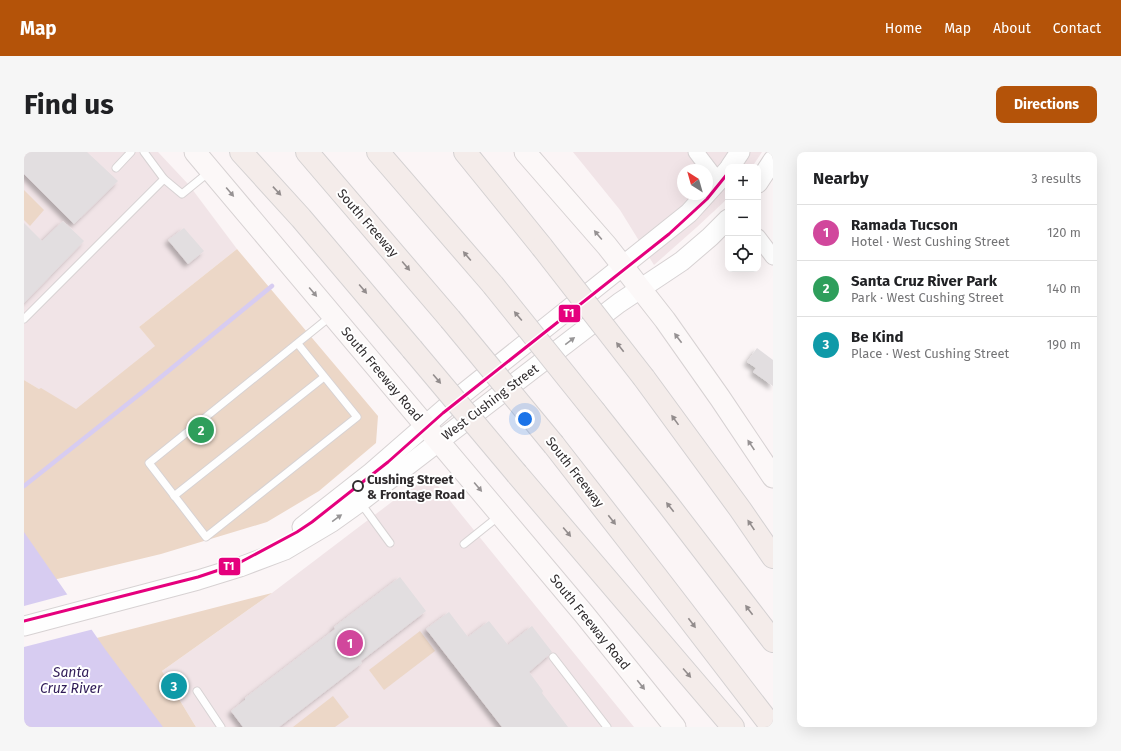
<!DOCTYPE html>
<meta charset="utf-8">
<style>
:root{--surface:#fff;--page:#f6f6f6;--text:#202124;--muted:#757577;--line:#e0e0e0;--accent:#b45309}
body{margin:0;font-family:"Fira Sans",sans-serif;background:var(--page);color:var(--text)}
.controls{position:absolute;right:12px;top:12px;display:grid;overflow:hidden;border-radius:8px;box-shadow:0 4px 16px #0002}
.controls button{width:36px;height:36px;display:grid;place-items:center;padding:0;border:0;border-bottom:1px solid var(--line);background:var(--surface);color:var(--text);font:20px sans-serif}
.compass{position:absolute;left:653px;top:12px;width:36px;height:36px;border-radius:50%;background:var(--surface);box-shadow:0 4px 16px #0002;rotate:323deg}
.you{position:absolute;left:501px;top:267px;width:14px;height:14px;margin:-10px;border:3px solid #fff;border-radius:50%;background:#1a73e8;box-shadow:0 0 0 6px #1a73e833}
.badge{display:grid;place-items:center;width:26px;height:26px;border-radius:50%;background:var(--accent);color:#fff;font-size:13px;font-weight:700}
.pin{position:absolute;translate:-50% -50%;border:2px solid #fff;box-shadow:0 1px 4px #0006}
.list{margin:0;padding:0;list-style:none}
h2{display:flex;justify-content:space-between;align-items:center;height:52px;margin:0;padding:0 16px;font-size:17px}
h2 small{font-size:13px;font-weight:400;color:var(--muted)}
.list li{display:grid;grid-template-columns:26px 1fr auto;gap:12px;align-items:center;box-sizing:border-box;height:56px;padding:0 16px;border-top:1px solid var(--line)}
.list b{display:block;font-size:15px;white-space:nowrap}
.list p{margin:0;font-size:13px;white-space:nowrap;color:var(--muted)}
.list em{font-size:13px;font-style:normal;color:var(--muted)}
.icon{flex:none;width:22px;height:22px;fill:none;stroke:currentColor;stroke-width:2;stroke-linecap:round;stroke-linejoin:round}
.map{position:relative;flex:none;width:749px;height:575px;overflow:hidden;border-radius:8px}
header{display:flex;align-items:center;gap:24px;box-sizing:border-box;height:56px;padding:0 20px;background:var(--accent);color:#fff}
header strong{font-size:19px}
nav{display:flex;gap:22px;margin-inline-start:auto;font-size:14px}
.intro{display:flex;align-items:center;justify-content:space-between;box-sizing:border-box;height:96px;padding:0 24px}
h1{margin:0;font-size:28px}
.button{padding:10px 18px;border-radius:8px;background:var(--accent);color:#fff;font-size:14px;font-weight:700}
main{display:flex;gap:24px;padding:0 24px}
aside{flex:1;background:var(--surface);border-radius:8px;box-shadow:0 4px 16px #0002}
.map>svg:first-child{display:block}
.built{fill:#f1e4e7;fill-rule:evenodd}
.green{fill:#ecd7c7}
.water{fill:#d7ccf1}
.pier{fill:#fbf5f6}
.lines{fill:none;stroke-linecap:round;stroke-linejoin:round}
.stream{stroke:#d7ccf1;stroke-width:4.5}
.building{fill:#e2dee0;filter:url(#shadow)}
.service-casing{stroke:#d7d2d3;stroke-width:9}
.minor-casing{stroke:#d7d2d3;stroke-width:17}
.tertiary-casing{stroke:#d7d2d3;stroke-width:21}
.secondary-casing{stroke:#d7d2d3;stroke-width:23}
.motorway-casing{stroke:#d4d1d2;stroke-width:24}
.service{stroke:#fefefe;stroke-width:7}
.minor{stroke:#fefefe;stroke-width:15}
.tertiary{stroke:#fefefe;stroke-width:19}
.secondary{stroke:#fcf8f8;stroke-width:21}
.motorway{stroke:#f4ecea;stroke-width:22}
.motorway-bridge-casing{stroke:#d4d1d2;stroke-width:24;stroke-linecap:butt}
.motorway-bridge{stroke:#f4ecea;stroke-width:22}
.tram-1-casing{stroke:#fff;stroke-width:6}
.tram-1{stroke:#e5007d;stroke-width:3}
.oneway{fill:#928c8c}
.oneway2{fill:#969293}
.oneway3{fill:#979596}
.stop-dot{fill:#fff;stroke:#302c2e;stroke-width:2}
.labels{text-anchor:middle;dominant-baseline:central;stroke-width:4;stroke-linejoin:round;paint-order:stroke}
.street-label{font-size:13px;fill:#302c2e;stroke:#fff}
.stop-label{font-size:13px;font-weight:bold;fill:#302c2e;stroke:#fff;text-anchor:start}
.water-label{font-size:14px;font-style:italic;fill:#311d59;stroke:#fff}
.line-badge{stroke:#fff;stroke-width:1.5}
.badge-label{font-size:11px;text-anchor:middle;font-weight:bold;fill:#fff}
</style>
<header>
<strong>Map</strong>
<nav><a>Home</a><a>Map</a><a>About</a><a>Contact</a></nav>
</header>
<div class="intro"><h1>Find us</h1><a class="button">Directions</a></div>
<main>
<div class="map">
<svg width="749" height="575" viewBox="0 0 749 575">
<defs>
<filter id="shadow"><feDropShadow dx="-3.5" dy="3.5" stdDeviation="2" flood-color="#0004"/></filter>
</defs>
<rect width="100%" height="100%" fill="#fbf5f6"/>
<g class="built">
<path d="M0 0H134L165 33 213 97 115 175 134 197 51 259 0 228Z"/>
<path d="M549 0H738L728 15H704V46L673 75 630 113 596 58ZM659 18H683V42H659Z"/>
<path d="M410 329 610 575H172L138 519 248 441 394 330Z"/>
</g>
<g class="green">
<path d="M0 38 20 58 6 74 0 68Z"/>
<path d="M213 97 354 264 352 291 295 339 243 370 137 402 0 435V228L15 237 17 236 52 257 131 194 115 175Z"/>
<path d="M248 441 138 519 172 575H0L65 488Z"/>
<path d="M396 479 411 499 360 538 345 518Z"/>
<path d="M309 544 325 565 311 575H269Z"/>
</g>
<path class="water" d="M0 380 81 497 139 575H0Z"/>
<path class="pier" d="M45 442 70 477 0 495V454Z"/>
<g class="lines">
<path class="stream" d="M0 334 126 234 248 134"/>
</g>
<g class="building">
<path d="M0 0H63L94 29 50 72 0 22Z"/>
<path d="M39 69 60 89 0 151V71L18 89Z"/>
<path d="M160 76 180 99 164 112 144 88Z"/>
<path d="M733 196 749 208V234L729 220 732 216 723 210Z"/>
<path d="M376 425 402 459 337 509 338 511 255 575H219L207 559 221 548V546L311 477 310 475Z"/>
<path d="M425 460 444 485 465 469 484 493 508 474 528 500 505 520 519 539 518 541 544 575H478L402 477Z"/>
</g>
<g class="lines">
<defs>
<g id="service">
<path d="M120 0 140 27 158 42 185 20"/>
<path d="M92 16 107 0"/>
<path d="M0 167 140 27"/>
<path d="M274 192 333 265 182 385 125 311 307 164"/>
<path d="M150 344 300 225"/>
<path d="M336 350 366 391"/>
<path d="M440 392 475 364"/>
<path d="M529 505 583 575"/>
<path d="M173 539 197 575"/>
</g>
<g id="minor">
<path d="M672 0 694 29"/>
<path d="M734 85 749 105"/>
</g>
<g id="tertiary">
<path d="M706 15 716 0"/>
<path d="M734 31 749 8"/>
<path d="M278 375 348 320 426 252 665 61 704 18"/>
<path d="M0 474 174 428 216 415 261 398 308 370 336 350 595 151 658 109 686 85 704 67"/>
</g>
<g id="secondary">
<path d="M171 0 560 462 651 575"/>
<path d="M501 0 583 94 641 168 696 246 749 325"/>
</g>
<g id="motorway">
<path d="M217 0 277 66 388 197"/>
<path d="M283 0 426 167"/>
<path d="M354 0 469 133"/>
<path d="M441 0 518 95"/>
<path d="M620 226 716 357 749 405"/>
<path d="M571 260 643 351 749 489"/>
<path d="M530 293 632 424 748 575"/>
<path d="M493 322 709 575"/>
</g>
</defs>
<use href="#service" class="service-casing"/>
<use href="#minor" class="minor-casing"/>
<use href="#tertiary" class="tertiary-casing"/>
<use href="#secondary" class="secondary-casing"/>
<use href="#motorway" class="motorway-casing"/>
<use href="#service" class="service"/>
<use href="#minor" class="minor"/>
<use href="#tertiary" class="tertiary"/>
<use href="#secondary" class="secondary"/>
<use href="#motorway" class="motorway"/>
<defs>
<g id="motorway-bridge">
<path d="M518 95 620 226"/>
<path d="M469 133 571 260"/>
<path d="M426 167 530 293"/>
<path d="M388 197 493 322"/>
</g>
</defs>
<use href="#motorway-bridge" class="motorway-bridge-casing"/>
<use href="#motorway-bridge" class="motorway-bridge"/>
<defs>
<path id="tram-1" d="M0 469 174 425 213 412 273 380 288 370 364 310 419 261 645 82 683 47 704 21"/>
</defs>
<use href="#tram-1" class="tram-1-casing"/>
<use href="#tram-1" class="tram-1"/>
</g>
<defs><path id="oneway-solid" d="M-6-.8H1V-3.2L6.5 0L1 3.2V.8H-6Z"/></defs>
<g class="oneway">
<use href="#oneway-solid" transform="translate(253 39) rotate(47)"/>
<use href="#oneway-solid" transform="translate(443 104) rotate(-130)"/>
<use href="#oneway-solid" transform="translate(382 114) rotate(50)"/>
<use href="#oneway-solid" transform="translate(339 137) rotate(50)"/>
<use href="#oneway-solid" transform="translate(494 164) rotate(-130)"/>
<use href="#oneway-solid" transform="translate(596 195) rotate(-128)"/>
<use href="#oneway-solid" transform="translate(413 227) rotate(50)"/>
<use href="#oneway-solid" transform="translate(651 268) rotate(-126)"/>
<use href="#oneway-solid" transform="translate(646 355) rotate(-128)"/>
<use href="#oneway-solid" transform="translate(588 368) rotate(52)"/>
<use href="#oneway-solid" transform="translate(727 373) rotate(-124)"/>
<use href="#oneway-solid" transform="translate(543 380) rotate(50)"/>
<use href="#oneway-solid" transform="translate(725 458) rotate(-127)"/>
<use href="#oneway-solid" transform="translate(668 471) rotate(53)"/>
<use href="#oneway-solid" transform="translate(663 521) rotate(49)"/>
</g>
<g class="oneway2">
<use href="#oneway-solid" transform="translate(206 40) rotate(50)"/>
<use href="#oneway-solid" transform="translate(574 83) rotate(-130)"/>
<use href="#oneway-solid" transform="translate(289 140) rotate(50)"/>
<use href="#oneway-solid" transform="translate(654 186) rotate(-127)"/>
<use href="#oneway-solid" transform="translate(727 293) rotate(-124)"/>
<use href="#oneway-solid" transform="translate(454 335) rotate(50)"/>
<use href="#oneway-solid" transform="translate(617 533) rotate(51)"/>
</g>
<g class="oneway3">
<use href="#oneway-solid" transform="translate(546 189) rotate(-37)"/>
<use href="#oneway-solid" transform="translate(313 366) rotate(-36)"/>
</g>
<circle class="stop-dot" cx="334" cy="334" r="5"/>
<g class="labels">
<g class="street-label">
<text transform="translate(344 71) rotate(49)">South Freeway</text>
<text transform="translate(358 222) rotate(50)">South Freeway Road</text>
<text transform="translate(466 250) rotate(-37)">West Cushing Street</text>
<text transform="translate(551 320) rotate(52)">South Freeway</text>
<text transform="translate(566 470) rotate(51)">South Freeway Road</text>
</g>
<g class="stop-label">
<text x="343" y="327">Cushing Street<tspan x="343" dy="15">&amp; Frontage Road</tspan></text>
</g>
<g class="water-label">
<text x="47" y="520">Santa<tspan x="47" dy="16">Cruz River</tspan></text>
</g>
</g>
<g class="line-badge">
<rect x="534" y="152" width="23" height="19" rx="4" fill="#e5007d"/>
<rect x="194" y="405" width="23" height="19" rx="4" fill="#e5007d"/>
</g>
<g class="badge-label">
<text x="545" y="165">T1</text>
<text x="205" y="418">T1</text>
</g>
</svg>
<div class="controls">
<button>+</button>
<button>−</button>
<button><svg class="icon" aria-label="locate" viewBox="0 0 24 24"><circle cx="12" cy="12" r="6"/><path d="M12 2v4M12 18v4M2 12h4M18 12h4"/></svg></button>
</div>
<svg class="compass" viewBox="-18 -18 36 36"><path d="M0-13l5 13h-10z" fill="#e53935"/><path d="M0 13l5-13h-10z" fill="#757577"/></svg>
<div class="you"></div>
<div class="pin badge" style="left:326px;top:491px;background:#d1479c">1</div>
<div class="pin badge" style="left:177px;top:278px;background:#2e9e5b">2</div>
<div class="pin badge" style="left:150px;top:534px;background:#0f9aa8">3</div>
</div>
<aside>
<h2>Nearby<small>3 results</small></h2>
<ul class="list">
<li><span class="badge" style="background:#d1479c">1</span><div><b>Ramada Tucson</b><p>Hotel · West Cushing Street</p></div><em>120 m</em></li>
<li><span class="badge" style="background:#2e9e5b">2</span><div><b>Santa Cruz River Park</b><p>Park · West Cushing Street</p></div><em>140 m</em></li>
<li><span class="badge" style="background:#0f9aa8">3</span><div><b>Be Kind</b><p>Place · West Cushing Street</p></div><em>190 m</em></li>
</ul>
</aside>
</main>
